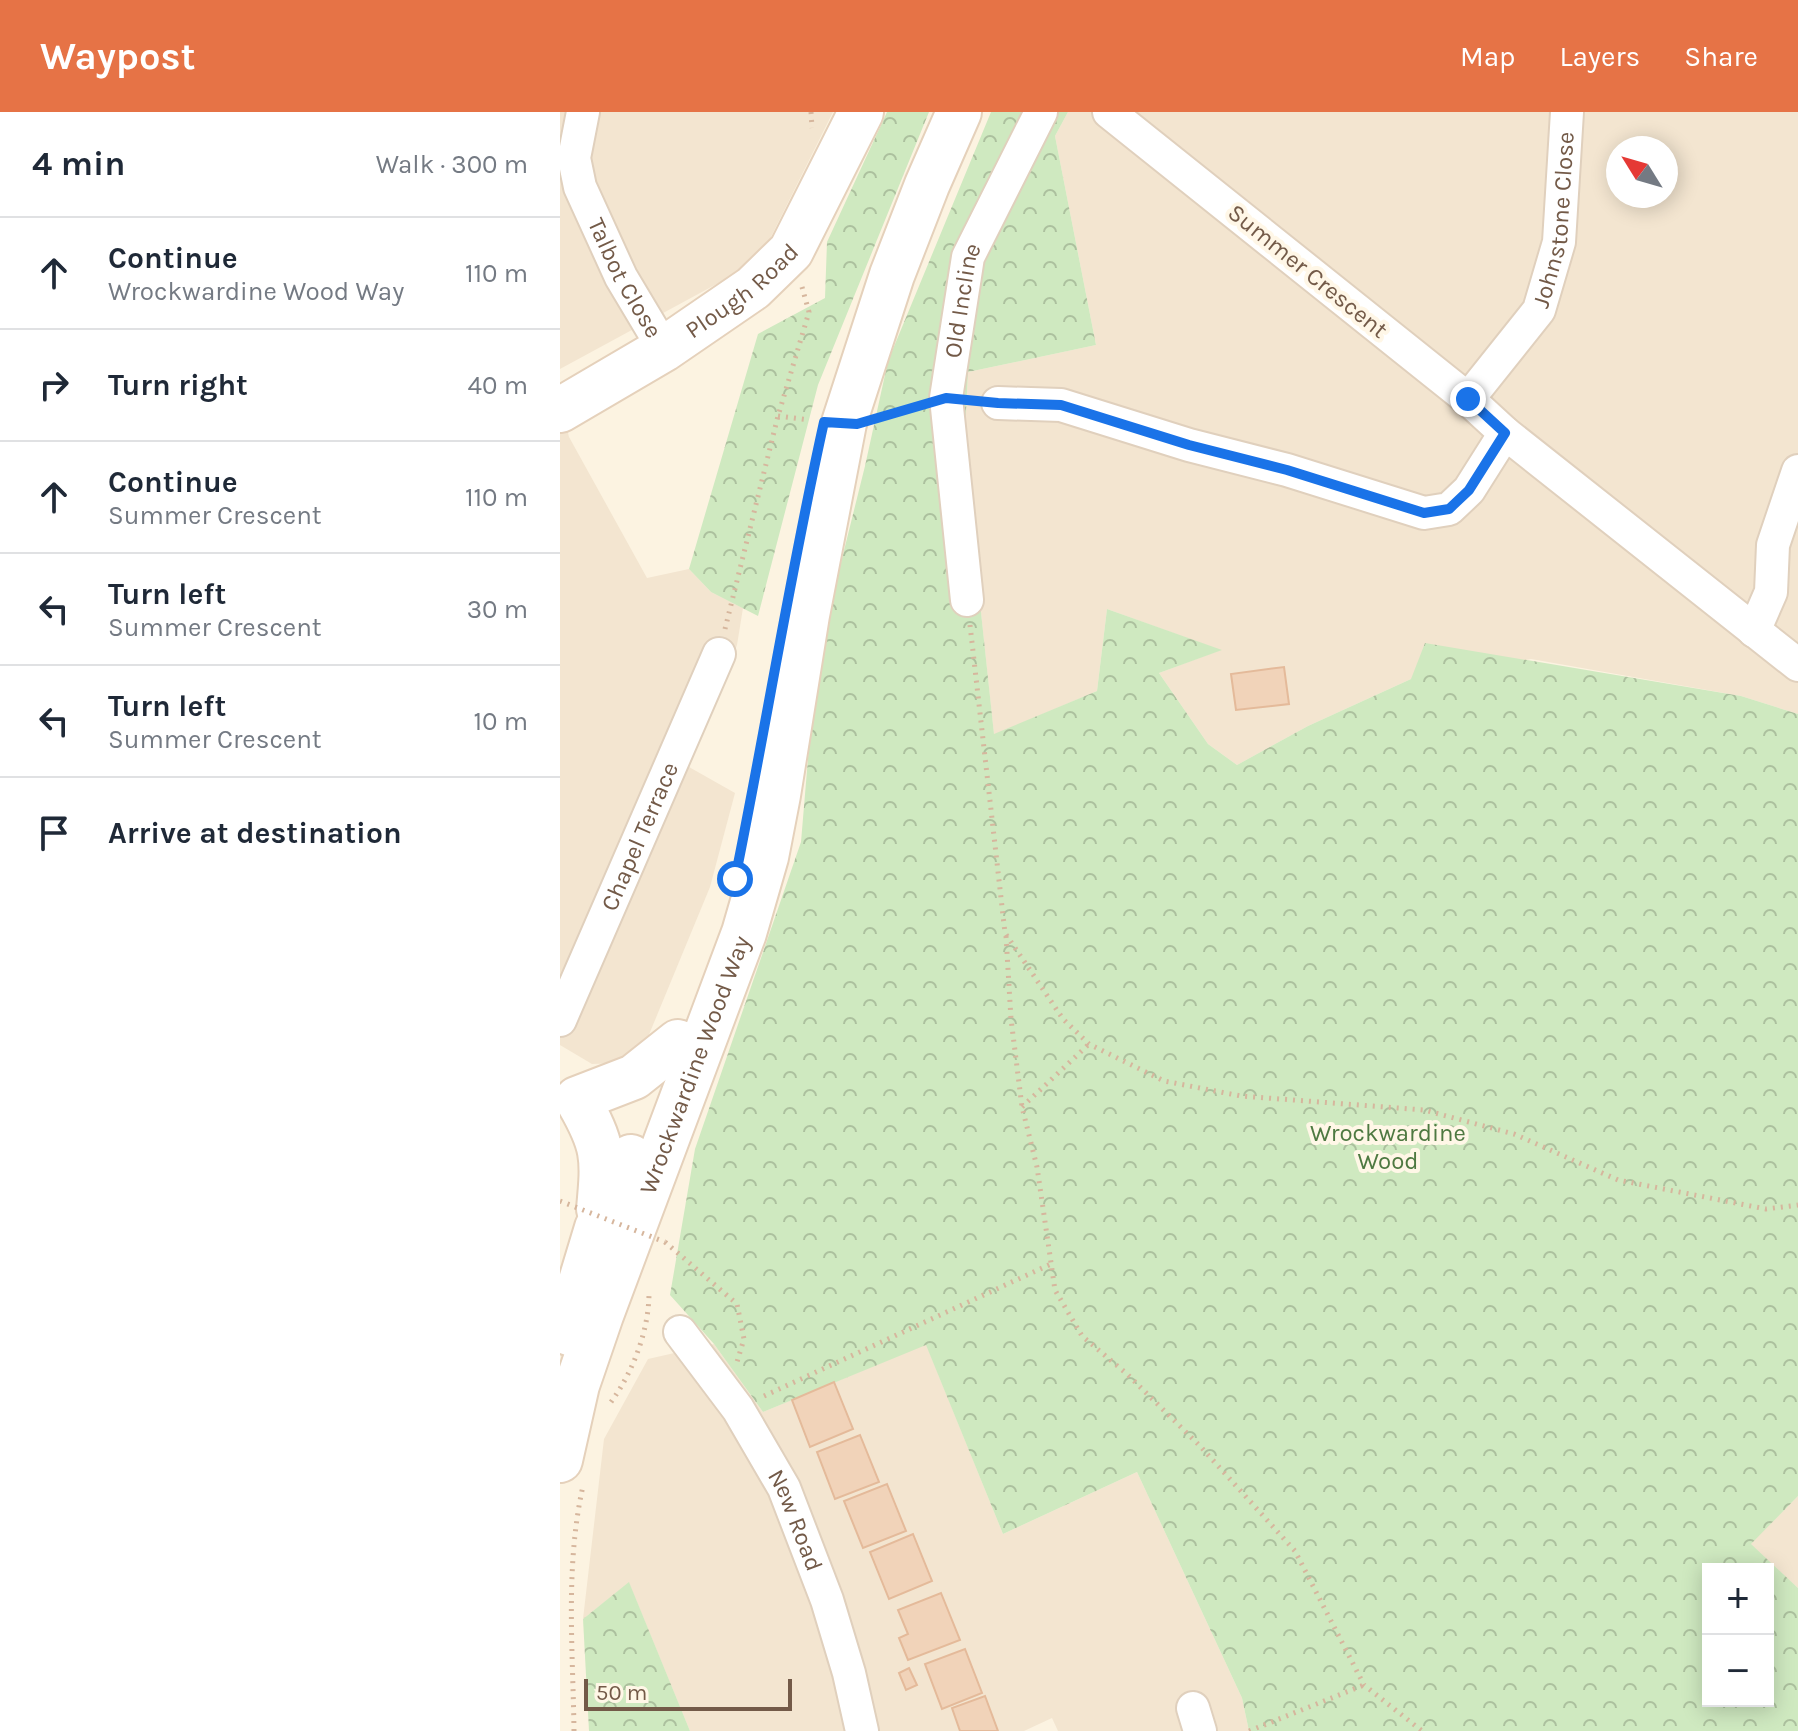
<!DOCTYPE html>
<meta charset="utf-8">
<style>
:root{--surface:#fff;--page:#f6f6f7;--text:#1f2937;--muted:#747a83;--line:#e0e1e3;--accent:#e67346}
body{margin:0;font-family:Karla,sans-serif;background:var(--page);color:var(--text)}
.controls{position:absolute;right:24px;bottom:24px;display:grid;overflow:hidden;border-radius:0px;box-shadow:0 4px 20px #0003}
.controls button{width:72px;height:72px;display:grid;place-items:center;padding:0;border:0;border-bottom:2px solid var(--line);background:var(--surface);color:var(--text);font:40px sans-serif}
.compass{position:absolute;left:1046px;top:24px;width:72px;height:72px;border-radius:50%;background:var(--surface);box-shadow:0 4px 20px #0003;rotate:307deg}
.scale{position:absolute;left:24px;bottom:20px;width:208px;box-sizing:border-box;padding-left:8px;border:4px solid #735a48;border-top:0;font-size:22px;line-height:28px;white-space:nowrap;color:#735a48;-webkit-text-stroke:6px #fff7e7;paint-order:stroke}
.stop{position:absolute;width:24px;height:24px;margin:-18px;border:6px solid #1a73e8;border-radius:50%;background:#fff}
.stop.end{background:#1a73e8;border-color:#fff;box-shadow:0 2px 8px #0008}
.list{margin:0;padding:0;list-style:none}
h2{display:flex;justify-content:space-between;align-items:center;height:104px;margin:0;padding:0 32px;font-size:34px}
h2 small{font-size:26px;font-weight:400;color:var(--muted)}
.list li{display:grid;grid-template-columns:52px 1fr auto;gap:24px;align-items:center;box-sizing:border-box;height:112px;padding:0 32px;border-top:2px solid var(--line)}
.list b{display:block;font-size:30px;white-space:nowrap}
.list p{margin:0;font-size:26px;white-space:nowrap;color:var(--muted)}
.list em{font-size:26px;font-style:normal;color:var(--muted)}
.icon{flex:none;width:44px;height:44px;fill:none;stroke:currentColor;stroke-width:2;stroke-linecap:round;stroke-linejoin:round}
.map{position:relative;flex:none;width:1238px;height:1619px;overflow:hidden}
header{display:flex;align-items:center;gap:48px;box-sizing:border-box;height:112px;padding:0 40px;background:var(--accent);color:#fff}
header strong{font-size:38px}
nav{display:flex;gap:44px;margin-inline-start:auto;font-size:28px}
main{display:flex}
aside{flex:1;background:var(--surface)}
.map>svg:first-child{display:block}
.residential{fill:#f3e5d0;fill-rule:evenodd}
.forest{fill:url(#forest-crowns);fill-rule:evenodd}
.building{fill:#f1d3b9;stroke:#e4ba9a;stroke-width:2}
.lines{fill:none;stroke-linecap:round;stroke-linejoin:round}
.street-casing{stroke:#e0d0bd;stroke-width:36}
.secondary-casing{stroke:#e5d1bb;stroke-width:48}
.path{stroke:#d6b69d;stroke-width:5;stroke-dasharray:2 6;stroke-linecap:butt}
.street{stroke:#fff;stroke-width:32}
.secondary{stroke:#fff;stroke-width:44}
.path-bridge{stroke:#d6b69d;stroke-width:5;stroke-dasharray:2 6;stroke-linecap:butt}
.route{stroke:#1a73e8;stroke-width:10}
.labels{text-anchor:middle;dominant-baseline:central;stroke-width:8;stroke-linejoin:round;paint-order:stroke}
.street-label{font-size:24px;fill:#735a48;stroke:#fff7e7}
.park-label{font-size:24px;fill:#4e7941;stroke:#fff7e7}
</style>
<header>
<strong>Waypost</strong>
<nav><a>Map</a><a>Layers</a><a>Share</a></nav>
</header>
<main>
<aside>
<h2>4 min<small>Walk · 300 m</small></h2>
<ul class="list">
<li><svg class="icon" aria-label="ahead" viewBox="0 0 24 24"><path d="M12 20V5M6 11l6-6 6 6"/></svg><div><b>Continue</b><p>Wrockwardine Wood Way</p></div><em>110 m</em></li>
<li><svg class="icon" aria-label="right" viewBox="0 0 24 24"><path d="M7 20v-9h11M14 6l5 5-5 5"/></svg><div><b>Turn right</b></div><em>40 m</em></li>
<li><svg class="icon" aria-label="ahead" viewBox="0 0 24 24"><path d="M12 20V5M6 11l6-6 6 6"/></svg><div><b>Continue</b><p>Summer Crescent</p></div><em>110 m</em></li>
<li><svg class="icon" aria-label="left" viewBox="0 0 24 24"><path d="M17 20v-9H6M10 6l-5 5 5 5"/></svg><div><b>Turn left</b><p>Summer Crescent</p></div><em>30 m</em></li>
<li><svg class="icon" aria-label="left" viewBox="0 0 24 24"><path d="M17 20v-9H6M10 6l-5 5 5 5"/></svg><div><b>Turn left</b><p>Summer Crescent</p></div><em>10 m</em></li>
<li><svg class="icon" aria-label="arrive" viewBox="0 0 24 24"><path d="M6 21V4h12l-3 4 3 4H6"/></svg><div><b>Arrive at destination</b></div></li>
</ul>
</aside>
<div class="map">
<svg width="1238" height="1619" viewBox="0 0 1238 1619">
<defs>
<pattern id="forest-crowns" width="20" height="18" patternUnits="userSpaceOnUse" patternTransform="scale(2)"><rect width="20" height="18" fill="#cfe9c0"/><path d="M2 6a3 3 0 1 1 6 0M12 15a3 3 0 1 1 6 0" fill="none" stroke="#acc09e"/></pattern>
</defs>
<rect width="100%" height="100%" fill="#fcf3e1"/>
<g class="residential">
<path d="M0 0H273L199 149 0 257Z"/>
<path d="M508 0H1238V602L1181 584 971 547 851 567 748 614 677 653 648 632 599 561 660 538 547 497 537 579 434 623 404 341 408 260 536 233 495 24ZM1058 36H1106V84H1058Z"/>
<path d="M0 289 9 325 87 466 129 457 151 480 183 496 177 533 129 655 175 681 150 775 88 925 60 951 32 952 0 933Z"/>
<path d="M154 1232 203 1300 366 1232 443 1422 577 1360 682 1586 689 1619H498L492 1606 464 1619H130L69 1471 23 1507 44 1327 88 1247Z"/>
<path d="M1238 1384V1476L1190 1432Z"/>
</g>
<g class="forest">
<path d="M327 0H369L258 273 198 504 151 480 129 457 198 222 265 186 267 130Z"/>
<path d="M431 0H508L495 24 536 233 408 260 404 341 434 622 537 579 547 497 662 538 599 561 648 632 677 653 748 614 851 567 865 531 1181 584 1238 602V1384L1191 1432 1238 1476V1619H689L682 1586 577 1360 443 1422 366 1233 203 1300 154 1232 110 1183 135 1037 241 730 256 551 305 354 328 249ZM1148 1457H1208V1589H1148Z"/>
<path d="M69 1470 130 1619H29L23 1507Z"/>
</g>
<g class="building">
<path d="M724 555 729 592 676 598 671 562Z"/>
<path d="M274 1270 293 1317 250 1335 232 1288Z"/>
<path d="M300 1323 319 1370 275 1387 257 1340Z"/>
<path d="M327 1372 346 1419 303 1436 284 1389Z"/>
<path d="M353 1422 372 1469 329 1487 310 1440Z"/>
<path d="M381 1481 400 1528 348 1548 339 1526 348 1522 338 1498Z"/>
<path d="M405 1537 422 1581 382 1597 365 1552Z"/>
<path d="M349 1556 357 1573 346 1578 339 1561Z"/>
<path d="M425 1584 438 1619H400L392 1596Z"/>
</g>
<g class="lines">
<defs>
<g id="street">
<path id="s1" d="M23 0 14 46 20 75 61 165 104 237"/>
<path id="s2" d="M908 287 979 198 999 130 1007 0"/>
<path d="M438 291 501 293 629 333 727 358 864 401 889 397 909 378 945 321 908 287 549 0"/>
<path d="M945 321 1238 553"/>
<path id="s3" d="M407 488 386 286 408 145 481 0"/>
<path d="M1194 519 1211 480 1213 433 1238 359"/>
<path id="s4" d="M0 908 159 542"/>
<path id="s5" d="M120 1220 178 1297 224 1376 267 1488 289 1561 302 1619"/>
<path d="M633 1596 640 1619"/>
</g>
<g id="secondary">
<path id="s6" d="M0 298 104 237 193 176 231 139 301 0"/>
<path d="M39 1097C44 1045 44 1033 17 987L74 965 118 930"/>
<path d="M9 1221 18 1179 37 1116 71 1045"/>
<path id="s7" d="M0 1348 17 1273 41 1203 184 821 206 745 218 683 247 503 284 311 332 163 367 73 399 0"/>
</g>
</defs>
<use href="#street" class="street-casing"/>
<use href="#secondary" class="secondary-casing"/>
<g class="path">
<path d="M251 0 252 16"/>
<path d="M218 304 249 308"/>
<path d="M321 305 358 294"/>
<path d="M410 513 445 821 503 907 529 932 604 969 681 984 864 998 954 1022 1058 1068 1206 1097 1238 1093"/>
<path d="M165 517 218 304 249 200 242 175"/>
<path d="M446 824 451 907 462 995 477 1055 495 1178 522 1224 567 1262 640 1334 735 1439 804 1573 862 1619"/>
<path d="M462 995 529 932"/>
<path d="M105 1130 177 1192 184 1227 177 1250"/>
<path d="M204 1284 491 1152"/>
<path d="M51 1290C73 1260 89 1218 89 1181"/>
<path d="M14 1619C13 1538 5 1454 23 1374"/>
<path d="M689 1619 804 1573"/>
</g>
<use href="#street" class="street"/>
<use href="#secondary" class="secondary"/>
<path class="path-bridge" d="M0 1089 105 1130"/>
</g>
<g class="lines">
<path class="route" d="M175 767C206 615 230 462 264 310L297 312 386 286 438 291 501 293 629 333 727 358 864 401 889 397 909 378 945 321 908 287"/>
</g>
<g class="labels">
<g class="street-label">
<text stroke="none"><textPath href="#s2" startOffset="206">Johnstone Close</textPath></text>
<text transform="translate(748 159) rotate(39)">Summer Crescent</text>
<text stroke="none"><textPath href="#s1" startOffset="178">Talbot Close</textPath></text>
<text stroke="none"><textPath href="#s6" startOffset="218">Plough Road</textPath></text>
<text stroke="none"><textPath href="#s3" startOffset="302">Old Incline</textPath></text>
<text stroke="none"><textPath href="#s4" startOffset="200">Chapel Terrace</textPath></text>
<text stroke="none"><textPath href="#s7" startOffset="418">Wrockwardine Wood Way</textPath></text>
<text stroke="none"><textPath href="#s5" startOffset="222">New Road</textPath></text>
</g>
<g class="park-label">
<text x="828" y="1021">Wrockwardine<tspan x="828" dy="28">Wood</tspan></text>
</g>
</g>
</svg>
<div class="controls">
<button>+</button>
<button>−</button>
</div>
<svg class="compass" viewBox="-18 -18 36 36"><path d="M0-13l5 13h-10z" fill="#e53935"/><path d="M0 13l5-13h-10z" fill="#747a83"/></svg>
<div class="scale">50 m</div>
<div class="stop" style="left:175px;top:767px"></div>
<div class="stop end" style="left:908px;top:287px"></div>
</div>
</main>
